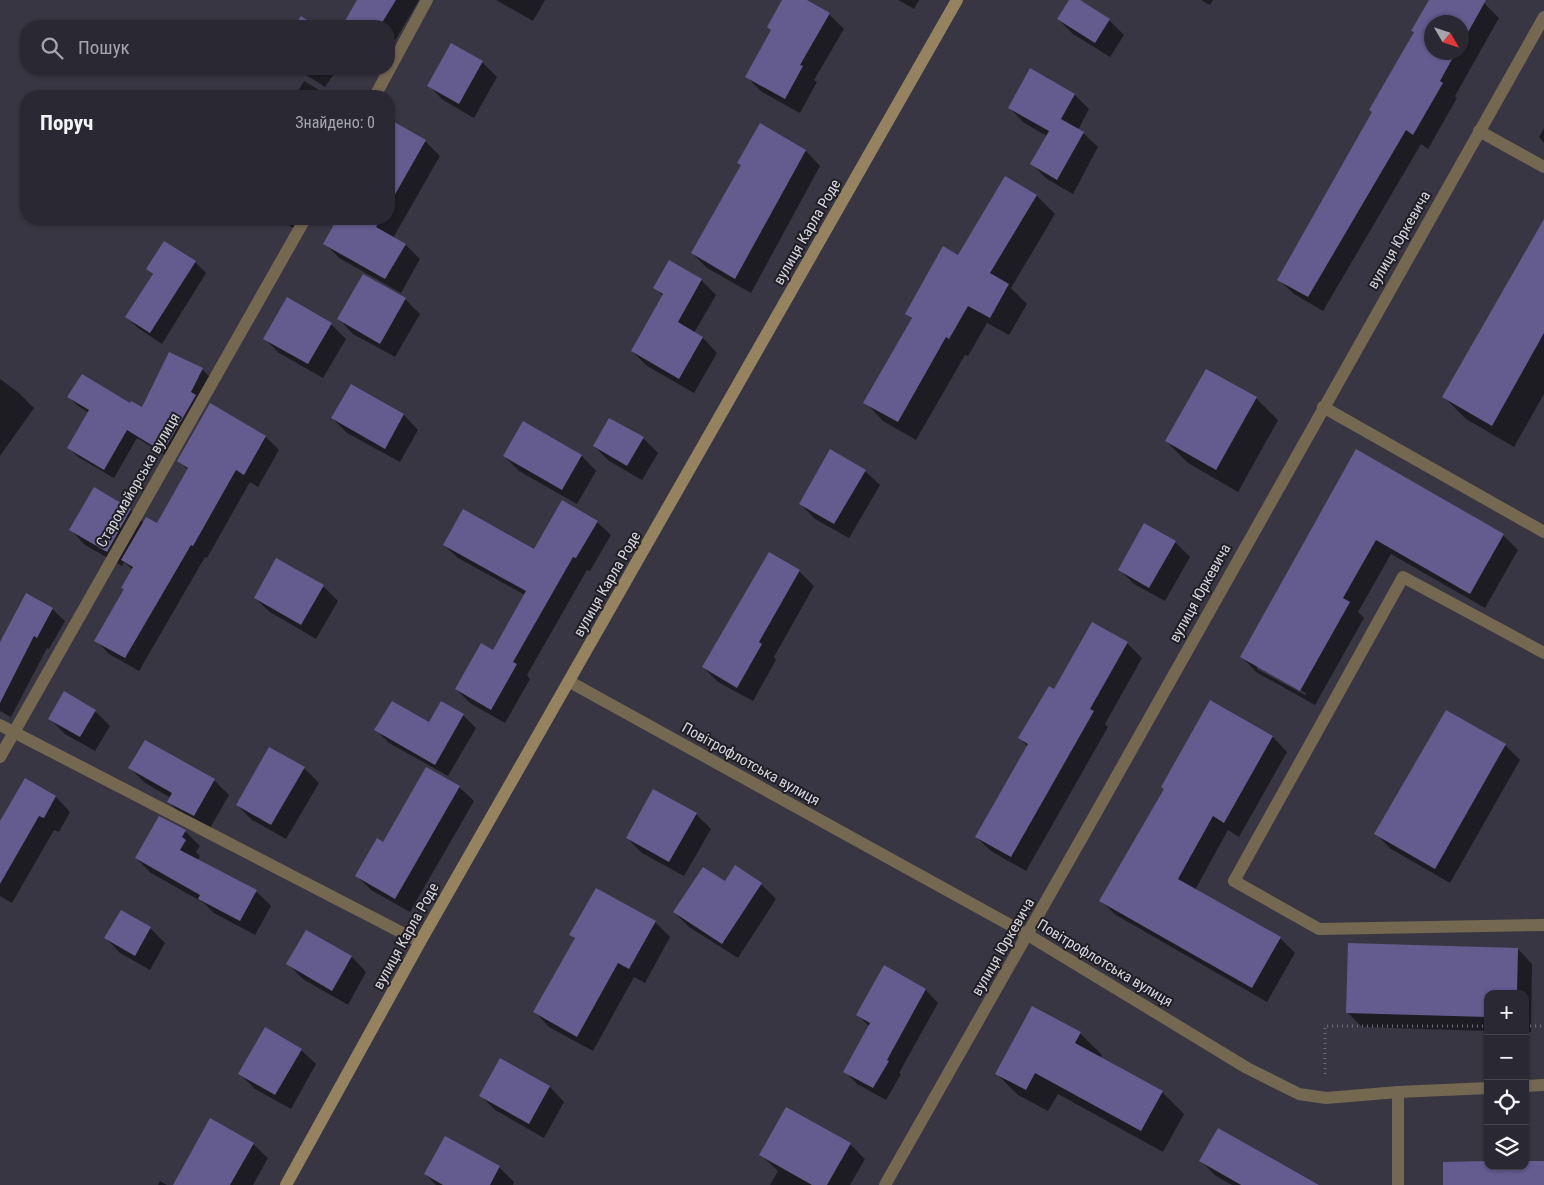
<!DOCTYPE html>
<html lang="uk">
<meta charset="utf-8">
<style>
:root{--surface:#2a2832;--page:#36343e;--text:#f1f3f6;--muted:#a5a6ac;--line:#46444d}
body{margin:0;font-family:"Roboto Condensed",sans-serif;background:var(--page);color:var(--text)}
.controls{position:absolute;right:15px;bottom:15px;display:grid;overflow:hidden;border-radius:10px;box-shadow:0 1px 4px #0004}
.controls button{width:45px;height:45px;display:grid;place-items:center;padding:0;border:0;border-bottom:1px solid var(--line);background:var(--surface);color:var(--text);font:25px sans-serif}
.compass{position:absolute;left:1424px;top:15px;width:45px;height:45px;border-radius:50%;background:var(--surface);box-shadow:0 1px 4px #0004;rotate:129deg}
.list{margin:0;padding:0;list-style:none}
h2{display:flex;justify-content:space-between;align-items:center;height:65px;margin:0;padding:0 20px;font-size:21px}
h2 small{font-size:16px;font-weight:400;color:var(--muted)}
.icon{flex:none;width:28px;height:28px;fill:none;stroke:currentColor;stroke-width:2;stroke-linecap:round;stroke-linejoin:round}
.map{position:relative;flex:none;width:1544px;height:1185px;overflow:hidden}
.search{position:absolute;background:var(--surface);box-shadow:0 1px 4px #0004;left:20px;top:20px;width:375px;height:55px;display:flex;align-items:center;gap:12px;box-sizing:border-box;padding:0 18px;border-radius:20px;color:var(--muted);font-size:19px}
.panel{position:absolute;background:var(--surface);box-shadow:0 1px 4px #0004;left:20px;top:90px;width:375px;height:135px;border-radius:20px}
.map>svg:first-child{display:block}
.shadow{fill:#0007;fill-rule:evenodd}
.building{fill:#645b8f}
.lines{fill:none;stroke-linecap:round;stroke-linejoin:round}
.path{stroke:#6a6873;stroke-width:3;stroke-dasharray:1 4;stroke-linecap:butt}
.lane{stroke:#746851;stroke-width:12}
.street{stroke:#746851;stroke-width:12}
.secondary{stroke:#95825e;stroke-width:12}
.labels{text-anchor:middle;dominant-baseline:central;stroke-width:4;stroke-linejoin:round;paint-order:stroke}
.street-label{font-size:15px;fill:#d6d5dd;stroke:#1f1e24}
</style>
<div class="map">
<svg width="1544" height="1185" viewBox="0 0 1544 1185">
<rect width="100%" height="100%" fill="#383642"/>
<g class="shadow">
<path d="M359 0H419L389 51V26H348L345 23Z"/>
<path d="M496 0H545L533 21Z"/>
<path d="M783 0H805L829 14 844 29 814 80 817 82 800 113 762 92 747 77 772 31Z"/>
<path d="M898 0H919L914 9Z"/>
<path d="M1070 0H1077L1109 20 1124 35 1110 57 1073 34 1058 19Z"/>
<path d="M1201 0H1213L1210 5Z"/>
<path d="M1430 0H1478L1484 3 1499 18 1455 96 1457 98 1428 149 1421 144 1323 311 1294 294 1279 280 1373 112ZM1432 22H1462V52H1432Z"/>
<path d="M482 62 497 77 474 118 443 100 428 85Z"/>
<path d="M297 69H337L325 87Z"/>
<path d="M304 81 329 96H295Z"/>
<path d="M1075 95 1089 109 1078 130 1083 133 1098 147 1073 194 1047 179 1032 164 1047 136 1024 123 1010 108Z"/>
<path d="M394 123 425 141 440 156 393 238 405 244 420 259 401 293 339 258 325 243 339 219H389V132Z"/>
<path d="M760 125 806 151 820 166 751 293 707 268 692 253 742 166Z"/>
<path d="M1544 128V143L1539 137Z"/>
<path d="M1005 177 1037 196 1055 214 1011 288 1027 304 1009 335 987 323 968 356 965 355 916 440 883 421 865 402 912 319 907 314 959 257Z"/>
<path d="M278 219H301L295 229Z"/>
<path d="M1544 249V394L1514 447 1466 419 1444 397Z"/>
<path d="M195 262 206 273 162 344 138 328 127 317 154 276 147 269Z"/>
<path d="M701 280 716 295 694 333 703 338 717 353 694 393 647 366 632 351 663 296 655 288Z"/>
<path d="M405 299 420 314 395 357 353 334 339 319Z"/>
<path d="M331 324 346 339 323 378 279 353 265 339Z"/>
<path d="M202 369 211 378 173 460 137 438 114 478 78 457 69 448 89 413 78 406 69 397 130 404 142 409Z"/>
<path d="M1207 370 1256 398 1278 420 1238 492 1188 463 1166 441Z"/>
<path d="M0 379 19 393 34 408 0 456Z"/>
<path d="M351 385 404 415 418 430 400 462 347 433 332 418Z"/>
<path d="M524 423 582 456 596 471 577 504 519 471 504 456Z"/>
<path d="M266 437 279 450 258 487 250 482 207 558 205 557 139 671 109 654 96 640 125 590 133 570 124 562 122 566 85 545 71 530 94 489 131 510 144 523 157 525 188 470 179 461Z"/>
<path d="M643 438 658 453 642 480 609 461 594 446Z"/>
<path d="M865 471 880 485 849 538 815 519 800 504Z"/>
<path d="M597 522 611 535 590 571 587 570 527 675 530 679 505 723 470 703 456 689 493 651 525 595 458 558 444 545 535 550Z"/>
<path d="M1314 530 1503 535 1518 550 1485 608 1391 554 1358 612 1364 618 1315 705 1256 672 1242 657ZM1257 666 1306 693 1305 695 1257 669Z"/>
<path d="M1175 542 1190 557 1165 601 1134 584 1119 569Z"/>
<path d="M799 571 814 586 774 657 776 660 753 701 718 682 703 667Z"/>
<path d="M323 586 338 601 316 639 270 612 255 598Z"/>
<path d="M52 609 65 621 49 649 47 648 11 717 0 711V645Z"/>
<path d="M1093 624 1127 643 1142 658 1105 724 1108 727 1026 871 991 851 976 837 1028 747 1020 738 1055 690Z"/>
<path d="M1210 702 1273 737 1287 752 1239 837 1228 830 1195 890 1280 938 1295 953 1267 1002 1116 915 1101 901 1165 789Z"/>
<path d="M95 711 110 726 95 751 65 734 50 719Z"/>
<path d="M1446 711 1505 745 1520 760 1450 883 1391 849 1376 834Z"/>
<path d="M463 715 476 728 448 776 389 743 376 730 429 724Z"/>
<path d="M130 768 214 780 229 795 209 830 184 817 169 802 171 798 145 783Z"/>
<path d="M304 768 319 783 286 839 252 820 237 805Z"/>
<path d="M25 780 56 797 70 812 59 832 54 830 12 903 0 896V824Z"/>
<path d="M459 787 474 801 410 912 371 890 356 875 384 843Z"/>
<path d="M696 814 711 829 684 876 642 853 627 838Z"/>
<path d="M185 831 200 846 196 852 200 856 198 860 256 891 271 906 255 935 214 913 204 903 151 873 136 858Z"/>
<path d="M761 884 776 899 738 958 689 927 674 912Z"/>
<path d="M655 922 670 937 645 983 634 977 593 1051 549 1027 535 1012 575 939 571 935Z"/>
<path d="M150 928 165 943 150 970 120 953 106 938Z"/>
<path d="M307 932 352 957 366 972 348 1005 303 979 288 964Z"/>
<path d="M1518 949 1532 964 1531 1032H1525V994H1488V1031L1362 1027 1347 1012Z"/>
<path d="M884 967 926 990 938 1003 899 1073 901 1074 886 1100 857 1084 845 1071 869 1026 858 1015Z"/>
<path d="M1080 1033 1102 1055 1101 1058 1162 1092 1184 1114 1163 1152 1058 1094 1048 1111 1018 1095 996 1073Z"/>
<path d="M301 1050 316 1064 291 1109 255 1089 240 1074Z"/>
<path d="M501 1060 550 1087 564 1102 544 1138 495 1110 481 1096Z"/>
<path d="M446 1138 499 1167 514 1182 513 1185H436L425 1174Z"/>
<path d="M253 1144 268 1158 253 1185H174Z"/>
<path d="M850 1144 865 1159 850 1185H770L778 1171 761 1155Z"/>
<path d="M1201 1161 1312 1185H1232L1216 1176Z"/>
<path d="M160 1181 167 1185H158Z"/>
</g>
<g class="building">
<path d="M357 0H396L380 26H342Z"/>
<path d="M782 0H807L830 13 800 65 803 66 785 99 745 77 771 30 767 27Z"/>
<path d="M1069 0H1080L1110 19 1095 43 1057 19Z"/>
<path d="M1429 0H1486L1462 43V22H1432V52H1456L1440 81 1443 83 1413 135 1406 130 1308 297 1277 280 1372 112 1369 110 1414 32 1411 31Z"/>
<path d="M301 16 316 26H294Z"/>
<path d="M451 43 483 61 459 104 427 86Z"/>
<path d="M1030 68 1075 94 1061 119 1084 132 1057 180 1030 164 1049 131 1008 108Z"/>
<path d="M389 119 426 140 389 205Z"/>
<path d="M760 123 806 150 735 279 691 253 741 165 737 163Z"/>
<path d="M1005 176 1037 195 990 273 1009 284 990 318 968 306 949 339 946 337 898 422 863 403 912 318 905 314 943 246 958 255Z"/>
<path d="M337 219H381L376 227 406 244 385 279 323 244Z"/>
<path d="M1544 219V333L1492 426 1442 397Z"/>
<path d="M164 241 196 261 150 333 125 317 153 274 146 269Z"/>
<path d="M669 260 702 279 678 322 703 337 679 379 631 351 663 294 653 288Z"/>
<path d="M363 274 406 298 380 344 337 319Z"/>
<path d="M287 297 332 323 308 364 263 339Z"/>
<path d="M169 352 203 368 191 392 196 395 163 452 127 430 104 470 67 448 89 410 67 397 82 374 130 403 131 401 142 407Z"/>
<path d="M1206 369 1257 397 1216 470 1165 441Z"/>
<path d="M351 384 404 414 385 449 331 418Z"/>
<path d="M210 403 266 436 244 475 236 470 193 546 191 545 125 658 94 641 124 589 121 588 133 567 121 560 146 517 157 523 188 468 177 461Z"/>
<path d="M609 418 644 437 627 466 593 446Z"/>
<path d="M523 421 582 455 562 490 503 456Z"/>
<path d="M830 449 866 470 834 524 799 504Z"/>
<path d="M1356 449 1504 534 1470 594 1376 540 1343 598 1350 602 1300 691 1240 657Z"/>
<path d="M94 487 131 509 107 552 69 530Z"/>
<path d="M562 500 598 521 576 558 573 557 513 662 517 664 491 710 455 689 481 643 493 650 526 591 443 545 463 509 534 549Z"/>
<path d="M1144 523 1176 541 1149 588 1118 570Z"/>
<path d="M769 552 800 570 759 642 762 644 737 688 702 667Z"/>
<path d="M276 558 324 585 301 625 254 598Z"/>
<path d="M26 593 53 608 37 638 34 636 0 703V642Z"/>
<path d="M1092 622 1128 642 1090 709 1094 711 1011 857 975 837 1028 744 1018 738 1049 686 1054 689Z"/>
<path d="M64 691 96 710 80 737 48 719Z"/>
<path d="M1210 700 1273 736 1224 823 1213 816 1178 879 1281 937 1252 988 1099 901 1164 789 1161 787Z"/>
<path d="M392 701 429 722 441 701 464 714 435 765 374 730Z"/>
<path d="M1446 710 1506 744 1435 869 1374 834Z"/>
<path d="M145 740 215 779 194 816 167 802 172 793 128 768Z"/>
<path d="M269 747 305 767 271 825 236 805Z"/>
<path d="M426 767 460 786 395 899 355 876 377 838 383 842Z"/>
<path d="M25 778 56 796 44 818 39 816 0 884V821Z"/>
<path d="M653 789 697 813 669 862 626 838Z"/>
<path d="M159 816 186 830 182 837 186 840 180 850 257 890 240 921 198 899 200 895 135 858Z"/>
<path d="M735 865 762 883 722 944 673 912 703 867 725 881Z"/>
<path d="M596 888 656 921 629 969 618 963 577 1037 533 1012 575 938 569 935Z"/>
<path d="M121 910 151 927 135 956 104 938Z"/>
<path d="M306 930 352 956 332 991 286 964Z"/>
<path d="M1348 943 1518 948 1517 994H1488V1017L1346 1013Z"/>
<path d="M884 965 926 989 887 1060 889 1061 873 1088 843 1072 870 1023 856 1015Z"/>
<path d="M1032 1006 1081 1032 1075 1043 1163 1091 1141 1131 1035 1073 1026 1090 995 1074Z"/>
<path d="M265 1027 302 1049 275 1095 238 1074Z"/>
<path d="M500 1058 550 1086 529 1124 479 1096Z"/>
<path d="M786 1107 851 1143 827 1185H812L759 1155Z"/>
<path d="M210 1118 254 1143 230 1185H173Z"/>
<path d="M1218 1128 1319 1185H1241L1199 1161Z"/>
<path d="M445 1136 500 1166 490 1185H443L424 1174Z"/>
<path d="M1488 1161V1166H1525V1161H1544V1185H1443V1162Z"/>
</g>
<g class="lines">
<g class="path">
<path d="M1525 1026H1544"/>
<path d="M1325 1074V1026H1488"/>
</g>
<g class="lane">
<path d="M1479 131 1544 167"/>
<path d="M1323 407 1544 532"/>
<path d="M1544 653 1403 577 1234 881 1319 929 1544 925"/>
</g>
<g class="street">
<path d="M375 96 427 0"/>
<path d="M570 682 1028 935 1247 1068 1299 1094 1326 1098 1398 1092 1488 1088"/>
<path d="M0 725 420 942"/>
<path d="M0 757 305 219"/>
<path d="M1525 1086 1544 1085"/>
<path d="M1398 1092V1185"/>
<path d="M885 1185C1107 797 1323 406 1544 17"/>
</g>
<path class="secondary" d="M286 1185 420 942 957 0"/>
</g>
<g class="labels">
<g class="street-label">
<text transform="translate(807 232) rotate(-60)">вулиця Карла Роде</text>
<text transform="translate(1399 240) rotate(-60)">вулиця Юркевича</text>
<text transform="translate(138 480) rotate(-60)">Старомайорська вулиця</text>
<text transform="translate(607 584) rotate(-60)">вулиця Карла Роде</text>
<text transform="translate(1200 593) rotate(-61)">вулиця Юркевича</text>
<text transform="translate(751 764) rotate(29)">Повітрофлотська вулиця</text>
<text transform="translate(406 936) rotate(-61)">вулиця Карла Роде</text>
<text transform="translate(1003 947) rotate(-60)">вулиця Юркевича</text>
<text transform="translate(1105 963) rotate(31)">Повітрофлотська вулиця</text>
</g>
</g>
</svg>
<div class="controls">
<button>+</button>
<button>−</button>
<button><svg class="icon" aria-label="locate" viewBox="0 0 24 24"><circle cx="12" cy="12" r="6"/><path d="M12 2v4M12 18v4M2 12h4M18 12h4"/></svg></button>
<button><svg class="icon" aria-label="layers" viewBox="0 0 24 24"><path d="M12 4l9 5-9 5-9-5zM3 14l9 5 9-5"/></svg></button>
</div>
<svg class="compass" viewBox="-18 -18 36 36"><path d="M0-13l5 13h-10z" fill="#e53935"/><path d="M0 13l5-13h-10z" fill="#a5a6ac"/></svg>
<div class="search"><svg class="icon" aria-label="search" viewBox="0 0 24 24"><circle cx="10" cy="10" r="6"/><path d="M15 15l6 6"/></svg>Пошук</div>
<section class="panel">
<h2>Поруч<small>Знайдено: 0</small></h2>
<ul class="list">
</ul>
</section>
</div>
